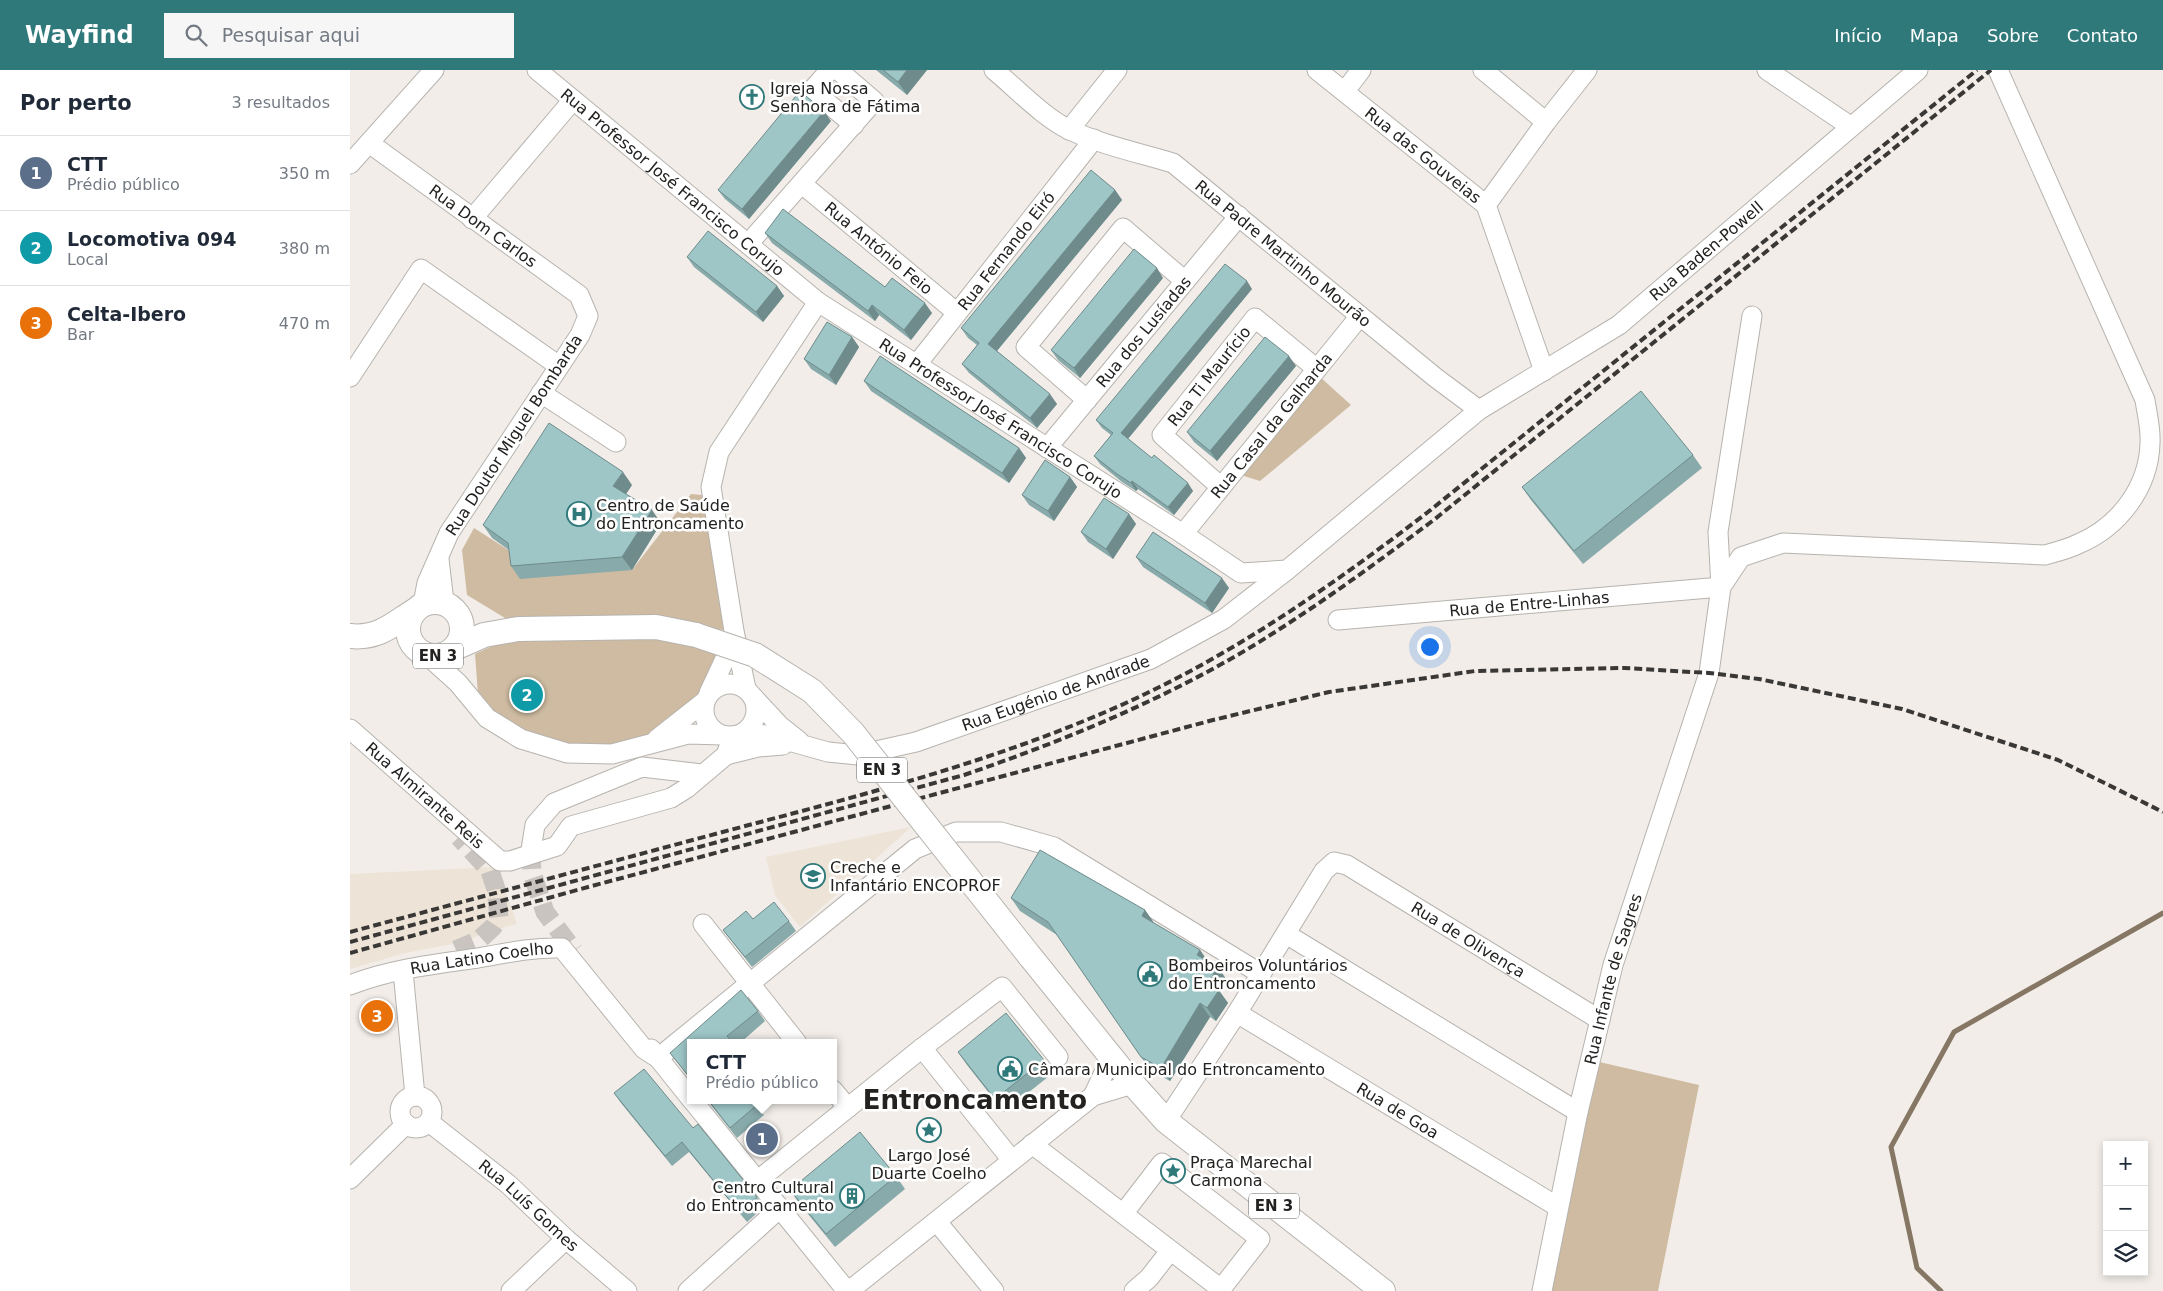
<!DOCTYPE html>
<html lang="pt">
<meta charset="utf-8">
<style>
:root{--surface:#fff;--page:#f6f6f7;--text:#1f2937;--muted:#747a83;--line:#e0e1e3;--accent:#30797b}
body{margin:0;font-family:"DejaVu Sans",sans-serif;background:var(--page);color:var(--text)}
.controls{position:absolute;right:15px;bottom:15px;display:grid;overflow:hidden;border-radius:0px;box-shadow:0 2px 8px #0003}
.controls button{width:45px;height:45px;display:grid;place-items:center;padding:0;border:0;border-bottom:1px solid var(--line);background:var(--surface);color:var(--text);font:25px sans-serif}
.you{position:absolute;left:1079px;top:576px;width:18px;height:18px;margin:-12px;border:4px solid #fff;border-radius:50%;background:#1a73e8;box-shadow:0 0 0 8px #1a73e833}
.badge{display:grid;place-items:center;width:32px;height:32px;border-radius:50%;background:var(--accent);color:#fff;font-size:16px;font-weight:700}
.pin{position:absolute;translate:-50% -50%;border:2px solid #fff;box-shadow:0 1px 5px #0006}
.popup{position:absolute;left:337px;top:969px;width:150px;height:65px;box-sizing:border-box;display:grid;place-content:center;border-radius:0px;background:var(--surface);filter:drop-shadow(0 1px 4px #0005);font-size:16px;white-space:nowrap;color:var(--muted)}
.popup b{font-size:19px;color:var(--text)}
.popup::after{content:'';position:absolute;left:50%;top:100%;margin-left:-10px;border:10px solid transparent;border-top-color:var(--surface)}
.list{margin:0;padding:0;list-style:none}
h2{display:flex;justify-content:space-between;align-items:center;height:65px;margin:0;padding:0 20px;font-size:21px}
h2 small{font-size:16px;font-weight:400;color:var(--muted)}
.list li{display:grid;grid-template-columns:32px 1fr auto;gap:15px;align-items:center;box-sizing:border-box;height:75px;padding:0 20px;border-top:1px solid var(--line)}
.list b{display:block;font-size:19px;white-space:nowrap}
.list p{margin:0;font-size:16px;white-space:nowrap;color:var(--muted)}
.list em{font-size:16px;font-style:normal;color:var(--muted)}
.icon{flex:none;width:28px;height:28px;fill:none;stroke:currentColor;stroke-width:2;stroke-linecap:round;stroke-linejoin:round}
.map{position:relative;flex:none;width:1813px;height:1221px;overflow:hidden}
header{display:flex;align-items:center;gap:30px;box-sizing:border-box;height:70px;padding:0 25px;background:var(--accent);color:#fff}
header strong{font-size:24px}
nav{display:flex;gap:28px;margin-inline-start:auto;font-size:18px}
.search{width:350px;height:45px;background:var(--page);display:flex;align-items:center;gap:12px;box-sizing:border-box;padding:0 18px;border-radius:0px;color:var(--muted);font-size:19px}
main{display:flex}
aside{flex:1;background:var(--surface)}
.map>svg:first-child{display:block}
.built{fill:#ede4d7}
.green{fill:#cebba1}
.lines{fill:none;stroke-linecap:round;stroke-linejoin:round}
.stream{stroke:#857764;stroke-width:5}
.minor-tunnel{stroke:#c9c4c0;stroke-width:19;stroke-dasharray:19 9;stroke-linecap:butt}
.minor-casing{stroke:#b7b3ae;stroke-width:21}
.major-casing{stroke:#b7b3ae;stroke-width:26}
.minor{stroke:#fff;stroke-width:19}
.major{stroke:#fff;stroke-width:24}
.rail{stroke:#3a3836;stroke-width:4;stroke-dasharray:8 4;stroke-linecap:butt}
.major-bridge-casing{stroke:#b7b3ae;stroke-width:26;stroke-linecap:butt}
.major-bridge{stroke:#fff;stroke-width:24}
.wall{fill:#88aaab}
.shaded-wall{fill:#6f8b8b}
.building{fill:#9ec6c7;stroke:#6f8b8b}
.labels{text-anchor:middle;dominant-baseline:central;stroke-width:5;stroke-linejoin:round;paint-order:stroke}
.shield{fill:#fff;stroke:#656463;stroke-width:1}
.shield-label{font-size:15px;font-weight:bold;fill:#232220}
.poi-label{font-size:16px;fill:#232220;stroke:#fff;text-anchor:start}
.street-label{font-size:16px;fill:#232220;stroke:#fff}
.town-label{font-size:26px;font-weight:bold;fill:#232220;stroke:#fff}
</style>
<header>
<strong>Wayfind</strong>
<div class="search"><svg class="icon" aria-label="search" viewBox="0 0 24 24"><circle cx="10" cy="10" r="6"/><path d="M15 15l6 6"/></svg>Pesquisar aqui</div>
<nav><a>Início</a><a>Mapa</a><a>Sobre</a><a>Contato</a></nav>
</header>
<main>
<aside>
<h2>Por perto<small>3 resultados</small></h2>
<ul class="list">
<li><span class="badge" style="background:#5c6f8a">1</span><div><b>CTT</b><p>Prédio público</p></div><em>350 m</em></li>
<li><span class="badge" style="background:#0f9aa8">2</span><div><b>Locomotiva 094</b><p>Local</p></div><em>380 m</em></li>
<li><span class="badge" style="background:#e8710a">3</span><div><b>Celta-Ibero</b><p>Bar</p></div><em>470 m</em></li>
</ul>
</aside>
<div class="map">
<svg width="1813" height="1221" viewBox="0 0 1813 1221">
<rect width="100%" height="100%" fill="#f2ede8"/>
<g class="built">
<path d="M561 757 450 857 425 825 416 787Z"/>
<path d="M147 797 167 854 133 863 118 871 55 883 0 899V804Z"/>
</g>
<g class="green">
<path d="M969 306 1001 335 910 411 894 406 892 398Z"/>
<path d="M341 424 362 426 384 561 238 547 160 551 117 525 112 480 124 458 168 486 282 500Z"/>
<path d="M159 568 322 570 369 583 361 603 347 625 297 668 247 677 191 669 143 645 128 624 125 584Z"/>
<path d="M1245 991 1349 1015 1308 1221H1197Z"/>
</g>
<g class="lines">
<path class="stream" d="M1591 1221 1567 1198 1541 1077 1604 962 1813 843"/>
<g class="minor-tunnel">
<path d="M181 780 182 803 195 842 224 881"/>
<path d="M106 880 129 870 143 857 149 848 146 819 140 801 109 767"/>
</g>
<defs>
<g id="minor">
<path id="s1" d="M187 0 468 232 833 464 891 503 937 500 1129 340 1269 255 1568 0"/>
<path d="M480 0 462 20 504 55"/>
<path id="s2" d="M644 0C666 18 694 48 720 60 752 75 789 83 823 93L1086 308 1129 340"/>
<path id="s3" d="M967 0 1136 135 1194 301"/>
<path d="M1133 0 1196 52"/>
<path d="M1417 0 1500 56"/>
<path d="M995 21 1011 0"/>
<path d="M719 60 767 0"/>
<path id="s4" d="M19 73 229 225 238 246 230 265 99 463 77 513 73 534"/>
<path d="M0 94 84 0"/>
<path id="s5" d="M452 114 606 242"/>
<path d="M1136 135 1196 52 1237 0"/>
<path d="M122 149 223 30"/>
<path d="M398 174 524 31 488 0"/>
<path id="s6" d="M567 294 744 69"/>
<path d="M0 307 71 199 209 296"/>
<path d="M191 323 266 372"/>
<path d="M737 330 676 277 773 158 835 211"/>
<path id="s7" d="M697 378 889 146"/>
<path id="s8" d="M871 417 812 365 905 248 967 299"/>
<path id="s9" d="M833 464 1010 246"/>
<path d="M89 489 94 532"/>
<path id="s10" d="M988 550 1371 517 1368 462 1402 246"/>
<path d="M77 585 108 613 137 648 171 669 217 683 262 684 338 664 372 665"/>
<circle cx="380" cy="640" r="26"/>
<path d="M396 619 384 561 361 417 369 382 468 232"/>
<path d="M359 623 374 591 383 565"/>
<path d="M403 627 430 656 449 671"/>
<path id="s11" d="M0 659 150 791H160L207 776 221 756 321 728 337 718 376 685 383 666"/>
<path id="s12" d="M393 663 417 665 478 682 508 685 566 672 801 589 874 549 937 500"/>
<path d="M307 669 354 632"/>
<path d="M376 685 408 677 433 675"/>
<path d="M181 780 185 755 204 733 292 697 352 704"/>
<path d="M353 854 447 973"/>
<path d="M936 864 1228 1042"/>
<path d="M53 901 65 1026"/>
<path id="s13" d="M0 915C40 899 86 894 128 888 156 883 184 877 212 878L294 979 308 988"/>
<path id="s14" d="M887 943 1208 1137"/>
<path d="M572 978 661 1089"/>
<path d="M301 979 341 1029"/>
<path d="M308 988 565 779 606 762H651L704 777 911 904"/>
<path d="M483 1020 498 1038"/>
<circle cx="66" cy="1042" r="16"/>
<path d="M743 1026 761 988"/>
<path d="M342 1030 497 1221"/>
<path id="s15" d="M816 1051 887 943 974 801 984 792 997 795 1250 950"/>
<path id="s16" d="M79 1052 158 1114 216 1169 277 1221"/>
<path d="M682 1074 871 1219 910 1169 812 1093 773 1144"/>
<path d="M0 1109 56 1054"/>
<path d="M407 1111 572 978 652 917 708 987"/>
<path d="M587 1152 644 1221"/>
<path d="M161 1221 216 1169"/>
<path d="M338 1221 430 1138"/>
<path d="M499 1221 743 1026 783 1014"/>
<path d="M784 1221 799 1208 820 1181"/>
<path id="s17" d="M1192 1221 1228 1042 1263 895 1359 603 1371 517 1391 487 1433 473 1695 485C1706 482 1718 479 1728 474 1769 457 1799 417 1800 373 1801 359 1797 344 1795 330L1648 0"/>
</g>
<g id="major">
<circle cx="85" cy="559" r="27"/>
<path d="M0 566C28 569 42 555 64 541"/>
<path d="M107 577 134 565 168 559 306 557 346 565"/>
<path d="M679 885 783 1014 816 1051 1033 1221"/>
</g>
</defs>
<use href="#minor" class="minor-casing"/>
<use href="#major" class="major-casing"/>
<use href="#minor" class="minor"/>
<use href="#major" class="major"/>
<g class="rail">
<path d="M0 862C127 828 253 794 380 760 509 726 638 693 760 640 876 590 979 518 1078 442L1627 0"/>
<path d="M0 872 614 705C713 671 811 631 901 577 965 538 1025 494 1085 449L1641 0"/>
<path d="M0 883 238 817 863 650 979 622 1125 601 1274 598 1359 603 1409 609 1552 639 1708 690 1813 742"/>
</g>
<defs>
<path id="major-bridge" d="M346 565 405 585 462 621 503 663 679 885"/>
</defs>
<use href="#major-bridge" class="major-bridge-casing"/>
<use href="#major-bridge" class="major-bridge"/>
</g>
<g class="wall">
<path d="M526 0H577L557 25Z"/>
<path d="M481 51 399 149 375 129 368 120Z"/>
<path d="M765 120 772 130 647 281 707 334 687 358 619 303 612 294 627 275 618 268 611 258Z"/>
<path d="M415 163 535 217 582 243 561 270 529 245 525 251 422 173Z"/>
<path d="M337 187 427 216 434 226 413 252 344 197Z"/>
<path d="M813 208 730 308 708 290 701 280Z"/>
<path d="M902 219 778 369 843 421 824 445 788 419 786 421 772 412 750 394 744 386 761 365 752 358 746 350Z"/>
<path d="M502 267 509 277 486 315 461 299 454 289Z"/>
<path d="M946 296 867 391 844 372 837 362Z"/>
<path d="M514 311 669 378 676 388 659 413 521 321Z"/>
<path d="M1343 385 1352 398 1233 494 1181 430 1172 417Z"/>
<path d="M720 407 727 417 704 451 679 435 672 425Z"/>
<path d="M282 415 276 424 311 453 282 500 170 509 161 496 159 480 142 468 133 455Z"/>
<path d="M779 444 786 454 763 489 738 472 731 462Z"/>
<path d="M786 487 879 518 862 543 793 497Z"/>
<path d="M661 828 795 840 804 853 850 880 858 892 867 896 876 909 870 922 878 933 866 951 860 947 820 1011 800 1000 707 865 670 841Z"/>
<path d="M403 849 439 851 446 861 402 897 373 860Z"/>
<path d="M408 941 415 951 390 973H341V1010L320 983Z"/>
<path d="M608 982 694 990 703 1003 654 1042 617 995Z"/>
<path d="M264 1023 343 1058 407 1127 414 1137 397 1152 339 1082 322 1096 271 1033Z"/>
<path d="M357 1030H403L414 1045 387 1068Z"/>
<path d="M546 1106 555 1119 485 1177 449 1133 440 1120Z"/>
</g>
<g class="shaded-wall">
<path d="M557 0H577L557 25 548 12Z"/>
<path d="M474 41 481 51 399 149 392 139Z"/>
<path d="M765 120 772 130 645 283 638 274Z"/>
<path d="M807 198 813 208 730 308 724 298Z"/>
<path d="M897 211 902 219 776 371 771 363Z"/>
<path d="M427 216 434 226 413 252 406 242Z"/>
<path d="M575 233 582 243 561 270 554 260Z"/>
<path d="M522 235 529 245 525 251 518 241Z"/>
<path d="M502 267 509 277 486 315 479 305Z"/>
<path d="M939 286 946 296 867 391 860 381Z"/>
<path d="M700 324 707 334 687 358 680 348Z"/>
<path d="M669 378 676 388 659 413 652 403Z"/>
<path d="M273 402 282 415 272 430 263 416Z"/>
<path d="M720 407 727 417 704 451 698 441Z"/>
<path d="M782 411 788 419 786 421 781 413Z"/>
<path d="M838 413 843 421 824 445 818 437Z"/>
<path d="M302 440 311 453 282 500 272 487Z"/>
<path d="M779 444 786 454 763 489 756 479Z"/>
<path d="M872 508 879 518 862 543 855 533Z"/>
<path d="M795 840 804 853 792 846Z"/>
<path d="M850 880 859 893 847 885Z"/>
<path d="M867 896 876 909 870 922 878 933 866 951 857 938 859 914Z"/>
<path d="M850 933 860 947 820 1011 811 998Z"/>
</g>
<g class="building">
<path d="M533 0H557L548 12Z"/>
<path d="M450 21 474 41 392 139 368 120Z"/>
<path d="M741 100 765 120 638 274 700 324 680 348 612 294 629 273 611 258Z"/>
<path d="M433 139 535 217 542 208 575 233 554 260 522 235 518 241 415 163Z"/>
<path d="M358 161 427 216 406 242 337 187Z"/>
<path d="M784 179 807 198 724 298 701 280Z"/>
<path d="M875 194 897 211 771 363 802 388 804 385 838 413 818 437 782 411 781 413 767 404 744 386 763 363 746 350Z"/>
<path d="M477 252 502 267 479 305 454 289Z"/>
<path d="M915 267 939 286 860 381 837 362Z"/>
<path d="M530 286 669 378 652 403 514 311Z"/>
<path d="M1291 321 1343 385 1224 481 1172 417Z"/>
<path d="M199 353 273 402 263 416 302 440 272 487 161 496 158 473 133 455Z"/>
<path d="M695 390 720 407 698 441 672 425Z"/>
<path d="M754 428 779 444 756 479 731 462Z"/>
<path d="M803 462 872 508 855 533 786 487Z"/>
<path d="M690 780 795 840 792 846 850 880 847 885 867 896 859 914 869 920 857 938 850 933 811 998 791 987 698 852 661 828Z"/>
<path d="M424 832 439 851 395 887 373 860 396 841 403 849Z"/>
<path d="M391 920 408 941 377 966 383 973H341V1009L320 983Z"/>
<path d="M656 943 694 990 645 1029 608 982Z"/>
<path d="M294 999 343 1058 348 1054 407 1127 390 1143 332 1072 315 1086 264 1023Z"/>
<path d="M358 1030H403L407 1035 380 1058Z"/>
<path d="M510 1062 546 1106 476 1164 440 1120Z"/>
</g>
<defs>
<symbol id="church-ring" viewBox="-11 -11 22 22"><circle r="9.5" fill="#fff" stroke="#30797b" stroke-width="1.5"/><path d="M-1.2-6h2.4v3.5h3.3v2.4h-3.3V6h-2.4V-.1h-3.3v-2.4h3.3Z" fill="#30797b"/></symbol>
<symbol id="hospital-ring" viewBox="-11 -11 22 22"><circle r="9.5" fill="#fff" stroke="#30797b" stroke-width="1.5"/><path d="M-5-5h3v3.5h4V-5h3V5h-3V1.5h-4V5h-3Z" fill="#30797b"/></symbol>
<symbol id="school-ring" viewBox="-11 -11 22 22"><circle r="9.5" fill="#fff" stroke="#30797b" stroke-width="1.5"/><path d="M0-5L7-2L0 1L-7-2ZM-4 1L0 2.5L4 1V4Q0 6-4 4Z" fill="#30797b"/></symbol>
<symbol id="civic-ring" viewBox="-11 -11 22 22"><circle r="9.5" fill="#fff" stroke="#30797b" stroke-width="1.5"/><path d="M-.6-6.5H3V-4.5H.6V-3L4-1V1h2V6H-6V1h2V-1L-.6-3ZM-1.2 2.5V6h2.4V2.5Z" fill="#30797b"/></symbol>
<symbol id="sight-ring" viewBox="-11 -11 22 22"><circle r="9.5" fill="#fff" stroke="#30797b" stroke-width="1.5"/><path d="M0-6L1.8-2.2L6-1.7L2.9 1.2L3.7 5.4L0 3.3L-3.7 5.4L-2.9 1.2L-6-1.7L-1.8-2.2Z" fill="#30797b"/></symbol>
<symbol id="building-ring" viewBox="-11 -11 22 22"><circle r="9.5" fill="#fff" stroke="#30797b" stroke-width="1.5"/><path d="M-4-6H4V6H1V3H-1V6H-4ZM-2.5-4.3h1.7v1.8h-1.7ZM.8-4.3h1.7v1.8H.8ZM-2.5-1h1.7V.8h-1.7ZM.8-1h1.7V.8H.8Z" fill="#30797b"/></symbol>
</defs>
<g fill-rule="evenodd">
<use href="#church-ring" x="388" y="13" width="28" height="28"/>
<use href="#hospital-ring" x="215" y="430" width="28" height="28"/>
<use href="#school-ring" x="449" y="792" width="28" height="28"/>
<use href="#civic-ring" x="786" y="890" width="28" height="28"/>
<use href="#civic-ring" x="646" y="985" width="28" height="28"/>
<use href="#sight-ring" x="565" y="1046" width="28" height="28"/>
<use href="#sight-ring" x="809" y="1087" width="28" height="28"/>
<use href="#building-ring" x="488" y="1112" width="28" height="28"/>
</g>
<g class="labels">
<g class="shield">
<rect x="63" y="573.5" width="50" height="25" rx="4"/>
<rect x="507" y="687.5" width="50" height="25" rx="4"/>
<rect x="899" y="1123.5" width="50" height="25" rx="4"/>
</g>
<g class="shield-label">
<text x="88" y="586">EN 3</text>
<text x="532" y="700">EN 3</text>
<text x="924" y="1136">EN 3</text>
</g>
<g class="poi-label">
<text x="420" y="18">Igreja Nossa<tspan x="420" dy="18">Senhora de Fátima</tspan></text>
<text x="246" y="435">Centro de Saúde<tspan x="246" dy="18">do Entroncamento</tspan></text>
<text x="480" y="797">Creche e<tspan x="480" dy="18">Infantário ENCOPROF</tspan></text>
<text x="818" y="895">Bombeiros Voluntários<tspan x="818" dy="18">do Entroncamento</tspan></text>
<text x="678" y="999">Câmara Municipal do Entroncamento</text>
<text x="579" y="1085" text-anchor="middle">Largo José<tspan x="579" dy="18">Duarte Coelho</tspan></text>
<text x="840" y="1092">Praça Marechal<tspan x="840" dy="18">Carmona</tspan></text>
<text x="484" y="1117" text-anchor="end">Centro Cultural<tspan x="484" dy="18">do Entroncamento</tspan></text>
</g>
<g class="street-label">
<text stroke="none"><textPath href="#s3" startOffset="136">Rua das Gouveias</textPath></text>
<text stroke="none"><textPath href="#s1" startOffset="176">Rua Professor José Francisco Corujo</textPath></text>
<text stroke="none"><textPath href="#s4" startOffset="141">Rua Dom Carlos</textPath></text>
<text stroke="none"><textPath href="#s5" startOffset="100">Rua António Feio</textPath></text>
<text stroke="none"><textPath href="#s6" startOffset="144">Rua Fernando Eiró</textPath></text>
<text stroke="none"><textPath href="#s1" startOffset="1441">Rua Baden-Powell</textPath></text>
<text stroke="none"><textPath href="#s2" startOffset="348">Rua Padre Martinho Mourão</textPath></text>
<text stroke="none"><textPath href="#s7" startOffset="151">Rua dos Lusíadas</textPath></text>
<text stroke="none"><textPath href="#s8" startOffset="154">Rua Ti Maurício</textPath></text>
<text stroke="none"><textPath href="#s1" startOffset="581">Rua Professor José Francisco Corujo</textPath></text>
<text stroke="none"><textPath href="#s9" startOffset="140">Rua Casal da Galharda</textPath></text>
<text transform="translate(164 365) rotate(-57)">Rua Doutor Miguel Bombarda</text>
<text stroke="none"><textPath href="#s10" startOffset="192">Rua de Entre-Linhas</textPath></text>
<text stroke="none"><textPath href="#s12" startOffset="325">Rua Eugénio de Andrade</textPath></text>
<text stroke="none"><textPath href="#s11" startOffset="100">Rua Almirante Reis</textPath></text>
<text stroke="none"><textPath href="#s15" startOffset="465">Rua de Olivença</textPath></text>
<text stroke="none"><textPath href="#s13" startOffset="135">Rua Latino Coelho</textPath></text>
<text stroke="none"><textPath href="#s17" startOffset="320">Rua Infante de Sagres</textPath></text>
<text stroke="none"><textPath href="#s14" startOffset="188">Rua de Goa</textPath></text>
<text stroke="none"><textPath href="#s16" startOffset="130">Rua Luís Gomes</textPath></text>
</g>
<g class="town-label">
<text x="625" y="1030">Entroncamento</text>
</g>
</g>
</svg>
<div class="controls">
<button>+</button>
<button>−</button>
<button><svg class="icon" aria-label="layers" viewBox="0 0 24 24"><path d="M12 4l9 5-9 5-9-5zM3 14l9 5 9-5"/></svg></button>
</div>
<div class="you"></div>
<div class="pin badge" style="left:412px;top:1069px;background:#5c6f8a">1</div>
<div class="popup"><b>CTT</b>Prédio público</div>
<div class="pin badge" style="left:177px;top:625px;background:#0f9aa8">2</div>
<div class="pin badge" style="left:27px;top:946px;background:#e8710a">3</div>
</div>
</main>
